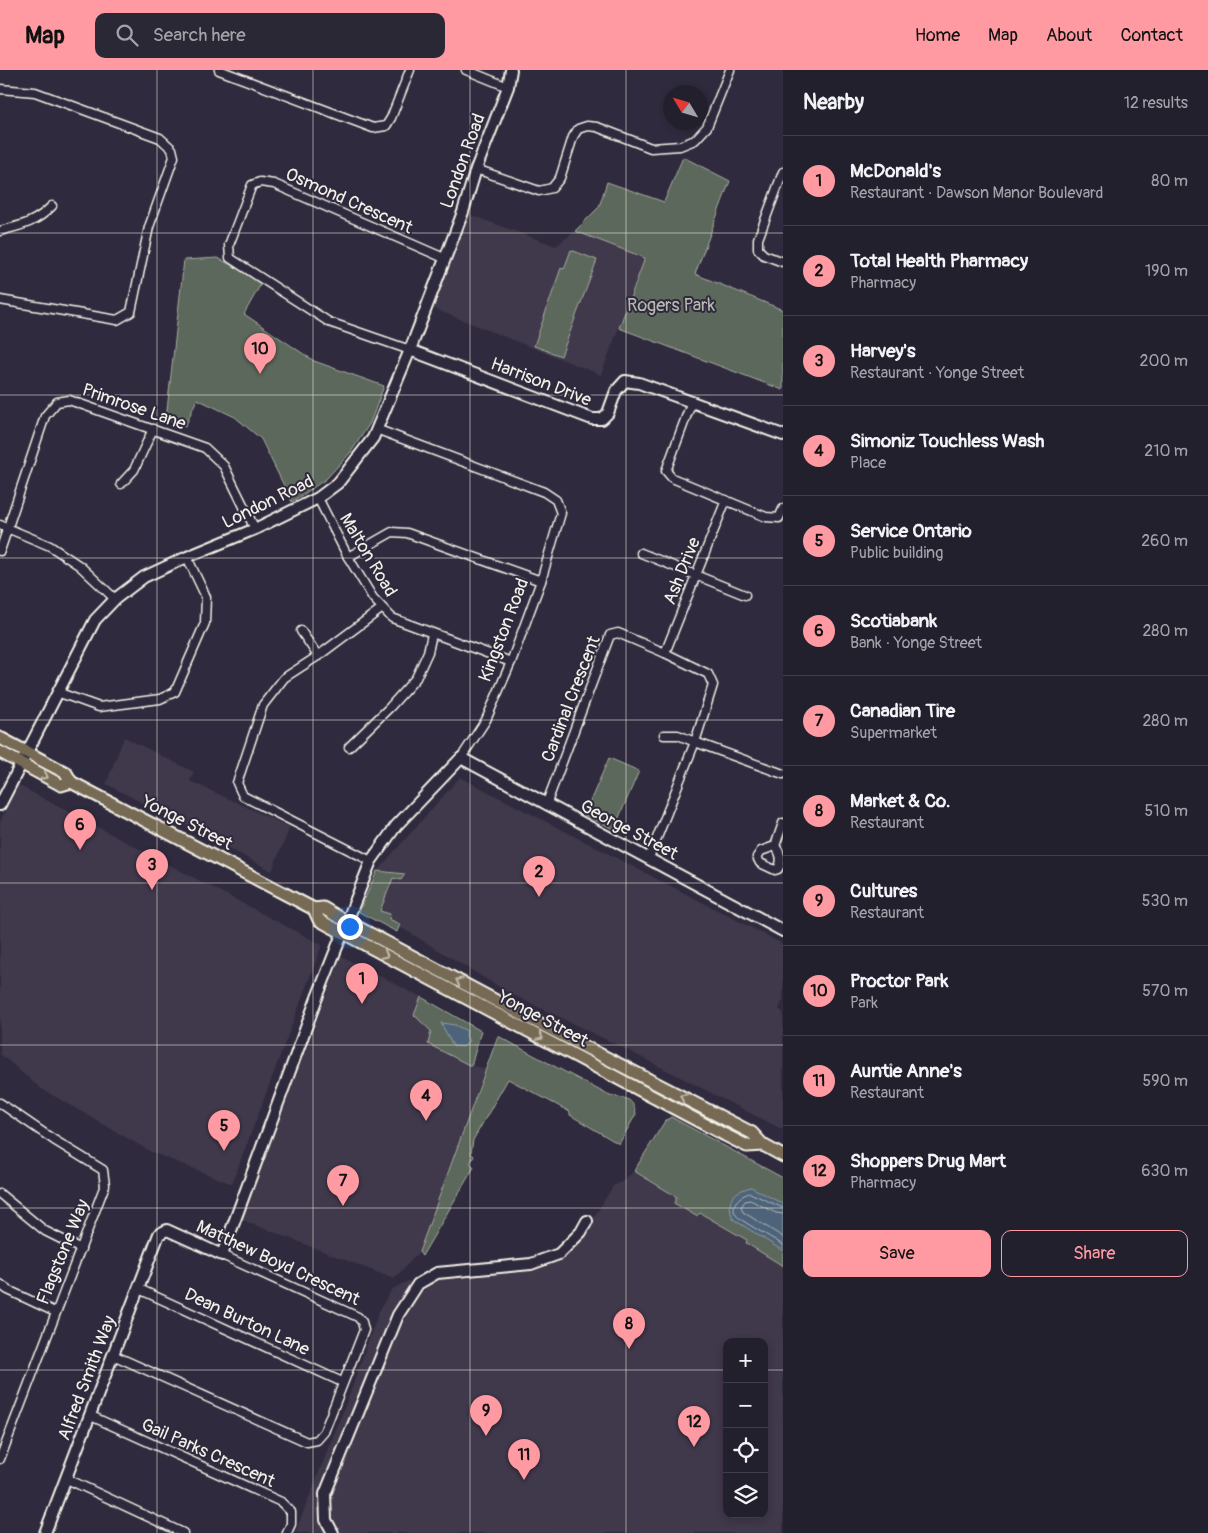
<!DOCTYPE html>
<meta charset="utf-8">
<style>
:root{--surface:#23202e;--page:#2b2836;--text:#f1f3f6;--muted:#a3a3aa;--line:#403e4a;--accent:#ff9aa2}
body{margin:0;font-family:Pangolin,sans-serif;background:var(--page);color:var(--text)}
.controls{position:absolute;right:15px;bottom:15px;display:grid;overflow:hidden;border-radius:10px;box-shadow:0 2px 8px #0003}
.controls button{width:45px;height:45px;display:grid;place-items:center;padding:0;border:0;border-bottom:1px solid var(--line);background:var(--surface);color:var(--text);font:25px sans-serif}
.compass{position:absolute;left:663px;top:15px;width:45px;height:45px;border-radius:50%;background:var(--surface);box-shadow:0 2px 8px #0003;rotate:308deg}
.you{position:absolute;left:349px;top:856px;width:18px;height:18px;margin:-12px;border:4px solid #fff;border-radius:50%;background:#1a73e8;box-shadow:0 0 0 8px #1a73e833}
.badge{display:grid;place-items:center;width:32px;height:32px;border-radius:50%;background:var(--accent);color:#111;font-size:16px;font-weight:700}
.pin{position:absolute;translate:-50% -41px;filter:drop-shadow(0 1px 2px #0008)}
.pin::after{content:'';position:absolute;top:26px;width:18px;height:15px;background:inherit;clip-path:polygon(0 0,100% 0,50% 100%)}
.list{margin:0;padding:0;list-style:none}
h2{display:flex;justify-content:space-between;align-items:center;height:65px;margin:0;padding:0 20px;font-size:21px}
h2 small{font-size:16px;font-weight:400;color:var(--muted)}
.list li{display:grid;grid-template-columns:32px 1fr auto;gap:15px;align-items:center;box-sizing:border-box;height:90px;padding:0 20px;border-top:1px solid var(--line)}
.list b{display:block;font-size:19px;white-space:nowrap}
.list p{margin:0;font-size:16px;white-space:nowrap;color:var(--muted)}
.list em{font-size:16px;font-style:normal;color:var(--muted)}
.actions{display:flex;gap:10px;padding:15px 20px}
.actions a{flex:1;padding:11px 0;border:1px solid var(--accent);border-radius:10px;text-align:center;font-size:18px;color:var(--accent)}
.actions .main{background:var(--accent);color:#111}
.icon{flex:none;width:28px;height:28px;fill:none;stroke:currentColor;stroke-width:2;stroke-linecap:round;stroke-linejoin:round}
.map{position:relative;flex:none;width:783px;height:1463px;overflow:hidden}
header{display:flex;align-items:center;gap:30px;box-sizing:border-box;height:70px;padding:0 25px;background:var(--accent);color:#111}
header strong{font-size:24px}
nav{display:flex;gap:28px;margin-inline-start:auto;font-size:18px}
.search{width:350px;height:45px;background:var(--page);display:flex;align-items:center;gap:12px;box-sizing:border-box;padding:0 18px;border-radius:10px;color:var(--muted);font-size:19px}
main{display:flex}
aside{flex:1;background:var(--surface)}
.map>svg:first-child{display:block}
.built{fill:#40374b;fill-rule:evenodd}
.green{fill:#5b675b;stroke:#a8aca2}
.water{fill:#4e6379;stroke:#909ca5}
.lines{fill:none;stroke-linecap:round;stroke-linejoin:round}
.shore{stroke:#b2b8bc;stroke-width:1}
.street-casing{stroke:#f4f1e8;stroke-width:11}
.secondary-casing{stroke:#f4f1e8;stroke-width:14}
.primary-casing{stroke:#f4f1e8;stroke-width:15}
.street{stroke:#2f2a3d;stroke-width:8}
.secondary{stroke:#2f2a3d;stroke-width:10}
.primary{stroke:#766a54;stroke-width:11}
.oneway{stroke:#c2bbad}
.grid{fill:none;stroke:#f4f1e8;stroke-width:1;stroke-opacity:0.55}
.labels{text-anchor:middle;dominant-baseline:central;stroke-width:4;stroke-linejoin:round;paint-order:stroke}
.street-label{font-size:18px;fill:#f4f1e8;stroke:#2f2a3d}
.park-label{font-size:18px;fill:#b7bab0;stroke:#2f2a3d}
</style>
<header>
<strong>Map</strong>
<div class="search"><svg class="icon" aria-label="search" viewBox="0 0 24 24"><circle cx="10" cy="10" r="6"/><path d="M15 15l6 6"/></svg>Search here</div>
<nav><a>Home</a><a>Map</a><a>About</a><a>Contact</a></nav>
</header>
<main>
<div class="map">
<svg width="783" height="1463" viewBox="0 0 783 1463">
<rect width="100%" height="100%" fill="#2f2a3d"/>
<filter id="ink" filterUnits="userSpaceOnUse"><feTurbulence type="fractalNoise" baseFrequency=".02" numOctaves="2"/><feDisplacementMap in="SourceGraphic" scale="10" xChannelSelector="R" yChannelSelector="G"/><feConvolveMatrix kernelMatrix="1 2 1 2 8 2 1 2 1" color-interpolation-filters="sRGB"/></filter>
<g filter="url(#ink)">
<g class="built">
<path d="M468 144 556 176 575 161 645 188 601 305 432 238Z"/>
<path d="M124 667 194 702 190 711 290 757 272 801 106 714Z"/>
<path d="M460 707 783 874V930L779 939 783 942V1060L619 976 509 923 405 860 359 842 377 801Z"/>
<path d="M18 715 322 875 232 1114 151 1082 40 1018 0 984V752Z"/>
<path d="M341 886 421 927 414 945 471 996 485 998 419 1182 394 1209 242 1150Z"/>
<path d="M671 1047 783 1108V1463H295L347 1331 379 1241 392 1219 408 1211 423 1221 430 1214 438 1210 530 1201 541 1198 573 1181 613 1116 623 1111 634 1101 665 1051ZM727 1272H764V1444H727Z"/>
</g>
<g class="green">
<path d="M683 87 730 111 695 204 783 240V320L619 258 645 188 575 161 599 137 607 112 664 132Z"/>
<path d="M571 180 597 190 561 286 534 276 561 198 564 199Z"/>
<path d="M218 188 262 212 244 244 314 291 384 316 370 353 351 382 326 409 292 432 261 369 235 347 197 329 185 357 166 349 184 190Z"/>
<path d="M609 688 639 701 614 759 584 745Z"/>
<path d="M377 801 405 804 401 810 393 808 380 841 390 844 389 849 400 854 397 862 359 842Z"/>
<path d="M421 927 481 961 471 996 428 974 431 961 414 945Z"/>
<path d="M498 966 610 1026C625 1028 633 1027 636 1044L619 1074 570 1045V1042L508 1009 473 1070 471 1083 474 1086 470 1093 474 1097 422 1186 419 1182Z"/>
<path d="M671 1047 783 1108V1196L746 1173 747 1170 700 1143 696 1146 674 1133 677 1127 634 1101 665 1051Z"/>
</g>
<g class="water">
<path d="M441 953 455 955 467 961 466 966 469 971 463 977 453 976Z"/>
<path d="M751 1117 783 1134V1181L733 1149C726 1130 732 1122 751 1117Z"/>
</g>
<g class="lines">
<g class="shore">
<path d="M783 1138 750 1123C741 1125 729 1134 736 1145 740 1151 775 1169 783 1175"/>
<path d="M783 1144 776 1143 750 1130 745 1131 741 1137 743 1142 783 1167"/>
</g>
<defs>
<g id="street">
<path d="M219 0 373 58 386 56 391 48 410 0"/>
<path d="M466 0 508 17"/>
<path d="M0 19 35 22 160 68 172 79 174 87 149 157 131 242 117 250 0 230"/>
<path d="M476 99 539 121 552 118 560 108 573 67 578 59 587 56 597 57 651 78 680 76 695 70 707 57 730 0"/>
<path d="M783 102 758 169V179L764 185 783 192"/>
<path d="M0 161C22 155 35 153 52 136"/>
<path d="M410 280 329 252 230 188 229 175 252 115 260 112 274 114 444 188"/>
<path d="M692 331 666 401 672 408 766 447 779 448 783 439"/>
<path d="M376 359 544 422 556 430 561 443 541 511 511 592 486 650 461 688"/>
<path d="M121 414 134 400 153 359"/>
<path d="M318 428 348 487 373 528 392 548 511 592"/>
<path d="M0 455 50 476 80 496 115 529"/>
<path d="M0 481 45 346 57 332 69 330 205 378 224 396 255 459"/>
<path d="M641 483 745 525"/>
<path d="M348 487 392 462 407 463 541 511"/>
<path d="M301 561 318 586"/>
<path d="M665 583 726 430"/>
<path d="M57 622 99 637 160 629 175 622 205 553 206 527 187 487"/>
<path d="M664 665H678L695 672 783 704"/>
<path d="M349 677 390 637 416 608 428 582 432 564"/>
<path d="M546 735 610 565 618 563 665 583 708 604 713 615 695 672 649 788"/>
<path d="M775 776C780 782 783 791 778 799L775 800 760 793 757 787 761 781Z"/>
<path d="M775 776 783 753"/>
<path d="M371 791 243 726 237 713 263 635 284 608 318 586 381 539"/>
<path d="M0 1033 54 1070 103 1100 105 1115 0 1389"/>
<path d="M0 1124 45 1161 81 1179"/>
<path d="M0 1214 8 1220 55 1242"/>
<path d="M139 1219 342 1312"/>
<path d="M113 1285 307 1372 317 1370 324 1362 364 1260 362 1252 358 1247 222 1185"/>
<path d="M91 1346 281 1432 291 1442V1454L287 1463"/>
<path d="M67 1409 183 1463"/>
</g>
<g id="secondary">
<path d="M410 280 592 349H602L608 343 616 321 625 311 639 313 783 365"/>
<path d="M0 735 95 550 115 529 144 507 187 487 255 459 318 428 338 413 373 368 410 280 463 142 476 99 508 17 511 0"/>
<path d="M45 1463 159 1164 167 1160 222 1185 318 925 371 791 396 756 461 688 783 861"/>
<path d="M333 1463 326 1450 325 1424 398 1245 418 1214 437 1203 531 1194 559 1184 581 1162 587 1151"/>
</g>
<g id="primary">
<path d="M0 668 66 703 71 712 314 839 323 838 335 845 502 934 752 1063 763 1075 783 1086"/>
<path d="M0 682 61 715 71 712"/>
<path d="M314 839 319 850 330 856 725 1065 747 1076 763 1075"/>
</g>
</defs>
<use href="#street" class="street-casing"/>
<use href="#secondary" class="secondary-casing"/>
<use href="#primary" class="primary-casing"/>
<use href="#street" class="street"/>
<use href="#secondary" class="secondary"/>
<use href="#primary" class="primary"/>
</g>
<defs><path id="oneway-chevron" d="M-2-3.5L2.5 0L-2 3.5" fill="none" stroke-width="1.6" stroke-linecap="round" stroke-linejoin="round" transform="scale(1.25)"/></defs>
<g class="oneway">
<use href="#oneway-chevron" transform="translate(45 706) rotate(28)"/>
<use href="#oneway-chevron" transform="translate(385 885) rotate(28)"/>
<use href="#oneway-chevron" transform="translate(459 911) rotate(-152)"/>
<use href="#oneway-chevron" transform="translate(540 967) rotate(28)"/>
<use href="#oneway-chevron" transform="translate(683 1027) rotate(-153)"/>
</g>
</g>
<path class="grid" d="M157 0V1463M313 0V1463M470 0V1463M626 0V1463M0 163H783M0 325H783M0 488H783M0 650H783M0 813H783M0 975H783M0 1138H783M0 1300H727M764 1300H783"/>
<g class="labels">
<g class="street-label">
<text transform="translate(463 91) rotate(-70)">London Road</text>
<text transform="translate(349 131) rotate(24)">Osmond Crescent</text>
<text transform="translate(541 312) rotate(21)">Harrison Drive</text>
<text transform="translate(134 337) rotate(19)">Primrose Lane</text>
<text transform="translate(268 432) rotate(-26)">London Road</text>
<text transform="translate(368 485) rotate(59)">Malton Road</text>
<text transform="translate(682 501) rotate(-68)">Ash Drive</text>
<text transform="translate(504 560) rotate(-69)">Kingston Road</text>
<text transform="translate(571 629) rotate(-69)">Cardinal Crescent</text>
<text transform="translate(187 753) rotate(27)">Yonge Street</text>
<text transform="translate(629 760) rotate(28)">George Street</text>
<text transform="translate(543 949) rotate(28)">Yonge Street</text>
<text transform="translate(63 1182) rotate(-68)">Flagstone Way</text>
<text transform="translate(278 1193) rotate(25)">Matthew Boyd Crescent</text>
<text transform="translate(247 1252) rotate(25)">Dean Burton Lane</text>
<text transform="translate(87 1308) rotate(-69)">Alfred Smith Way</text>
<text transform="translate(208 1383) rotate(24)">Gail Parks Crescent</text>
</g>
<g class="park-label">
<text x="671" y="235">Rogers Park</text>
</g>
</g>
</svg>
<div class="controls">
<button>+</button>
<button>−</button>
<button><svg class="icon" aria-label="locate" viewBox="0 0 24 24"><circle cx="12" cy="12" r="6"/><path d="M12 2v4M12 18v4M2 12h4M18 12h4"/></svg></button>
<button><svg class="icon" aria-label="layers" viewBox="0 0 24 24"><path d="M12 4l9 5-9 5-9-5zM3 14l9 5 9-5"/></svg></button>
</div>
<svg class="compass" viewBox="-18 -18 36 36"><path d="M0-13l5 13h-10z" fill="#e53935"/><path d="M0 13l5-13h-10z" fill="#a3a3aa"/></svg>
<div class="you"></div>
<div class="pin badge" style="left:362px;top:934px">1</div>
<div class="pin badge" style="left:539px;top:827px">2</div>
<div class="pin badge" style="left:152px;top:820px">3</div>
<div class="pin badge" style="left:426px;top:1051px">4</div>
<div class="pin badge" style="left:224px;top:1081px">5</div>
<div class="pin badge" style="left:80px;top:780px">6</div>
<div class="pin badge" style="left:343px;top:1136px">7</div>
<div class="pin badge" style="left:629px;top:1279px">8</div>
<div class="pin badge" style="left:486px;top:1366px">9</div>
<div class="pin badge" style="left:260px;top:304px">10</div>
<div class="pin badge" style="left:524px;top:1410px">11</div>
<div class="pin badge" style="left:694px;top:1377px">12</div>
</div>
<aside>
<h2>Nearby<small>12 results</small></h2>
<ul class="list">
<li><span class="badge">1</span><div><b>McDonald's</b><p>Restaurant · Dawson Manor Boulevard</p></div><em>80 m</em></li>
<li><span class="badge">2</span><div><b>Total Health Pharmacy</b><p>Pharmacy</p></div><em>190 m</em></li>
<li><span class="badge">3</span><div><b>Harvey's</b><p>Restaurant · Yonge Street</p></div><em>200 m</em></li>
<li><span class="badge">4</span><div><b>Simoniz Touchless Wash</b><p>Place</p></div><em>210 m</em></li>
<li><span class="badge">5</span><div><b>Service Ontario</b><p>Public building</p></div><em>260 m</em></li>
<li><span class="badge">6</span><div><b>Scotiabank</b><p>Bank · Yonge Street</p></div><em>280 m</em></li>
<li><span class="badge">7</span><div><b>Canadian Tire</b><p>Supermarket</p></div><em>280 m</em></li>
<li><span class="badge">8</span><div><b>Market &amp; Co.</b><p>Restaurant</p></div><em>510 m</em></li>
<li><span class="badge">9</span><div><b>Cultures</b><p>Restaurant</p></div><em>530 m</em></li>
<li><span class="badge">10</span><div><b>Proctor Park</b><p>Park</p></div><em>570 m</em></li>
<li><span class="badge">11</span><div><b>Auntie Anne's</b><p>Restaurant</p></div><em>590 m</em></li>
<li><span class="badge">12</span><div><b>Shoppers Drug Mart</b><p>Pharmacy</p></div><em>630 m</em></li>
</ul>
<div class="actions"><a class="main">Save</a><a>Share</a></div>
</aside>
</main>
